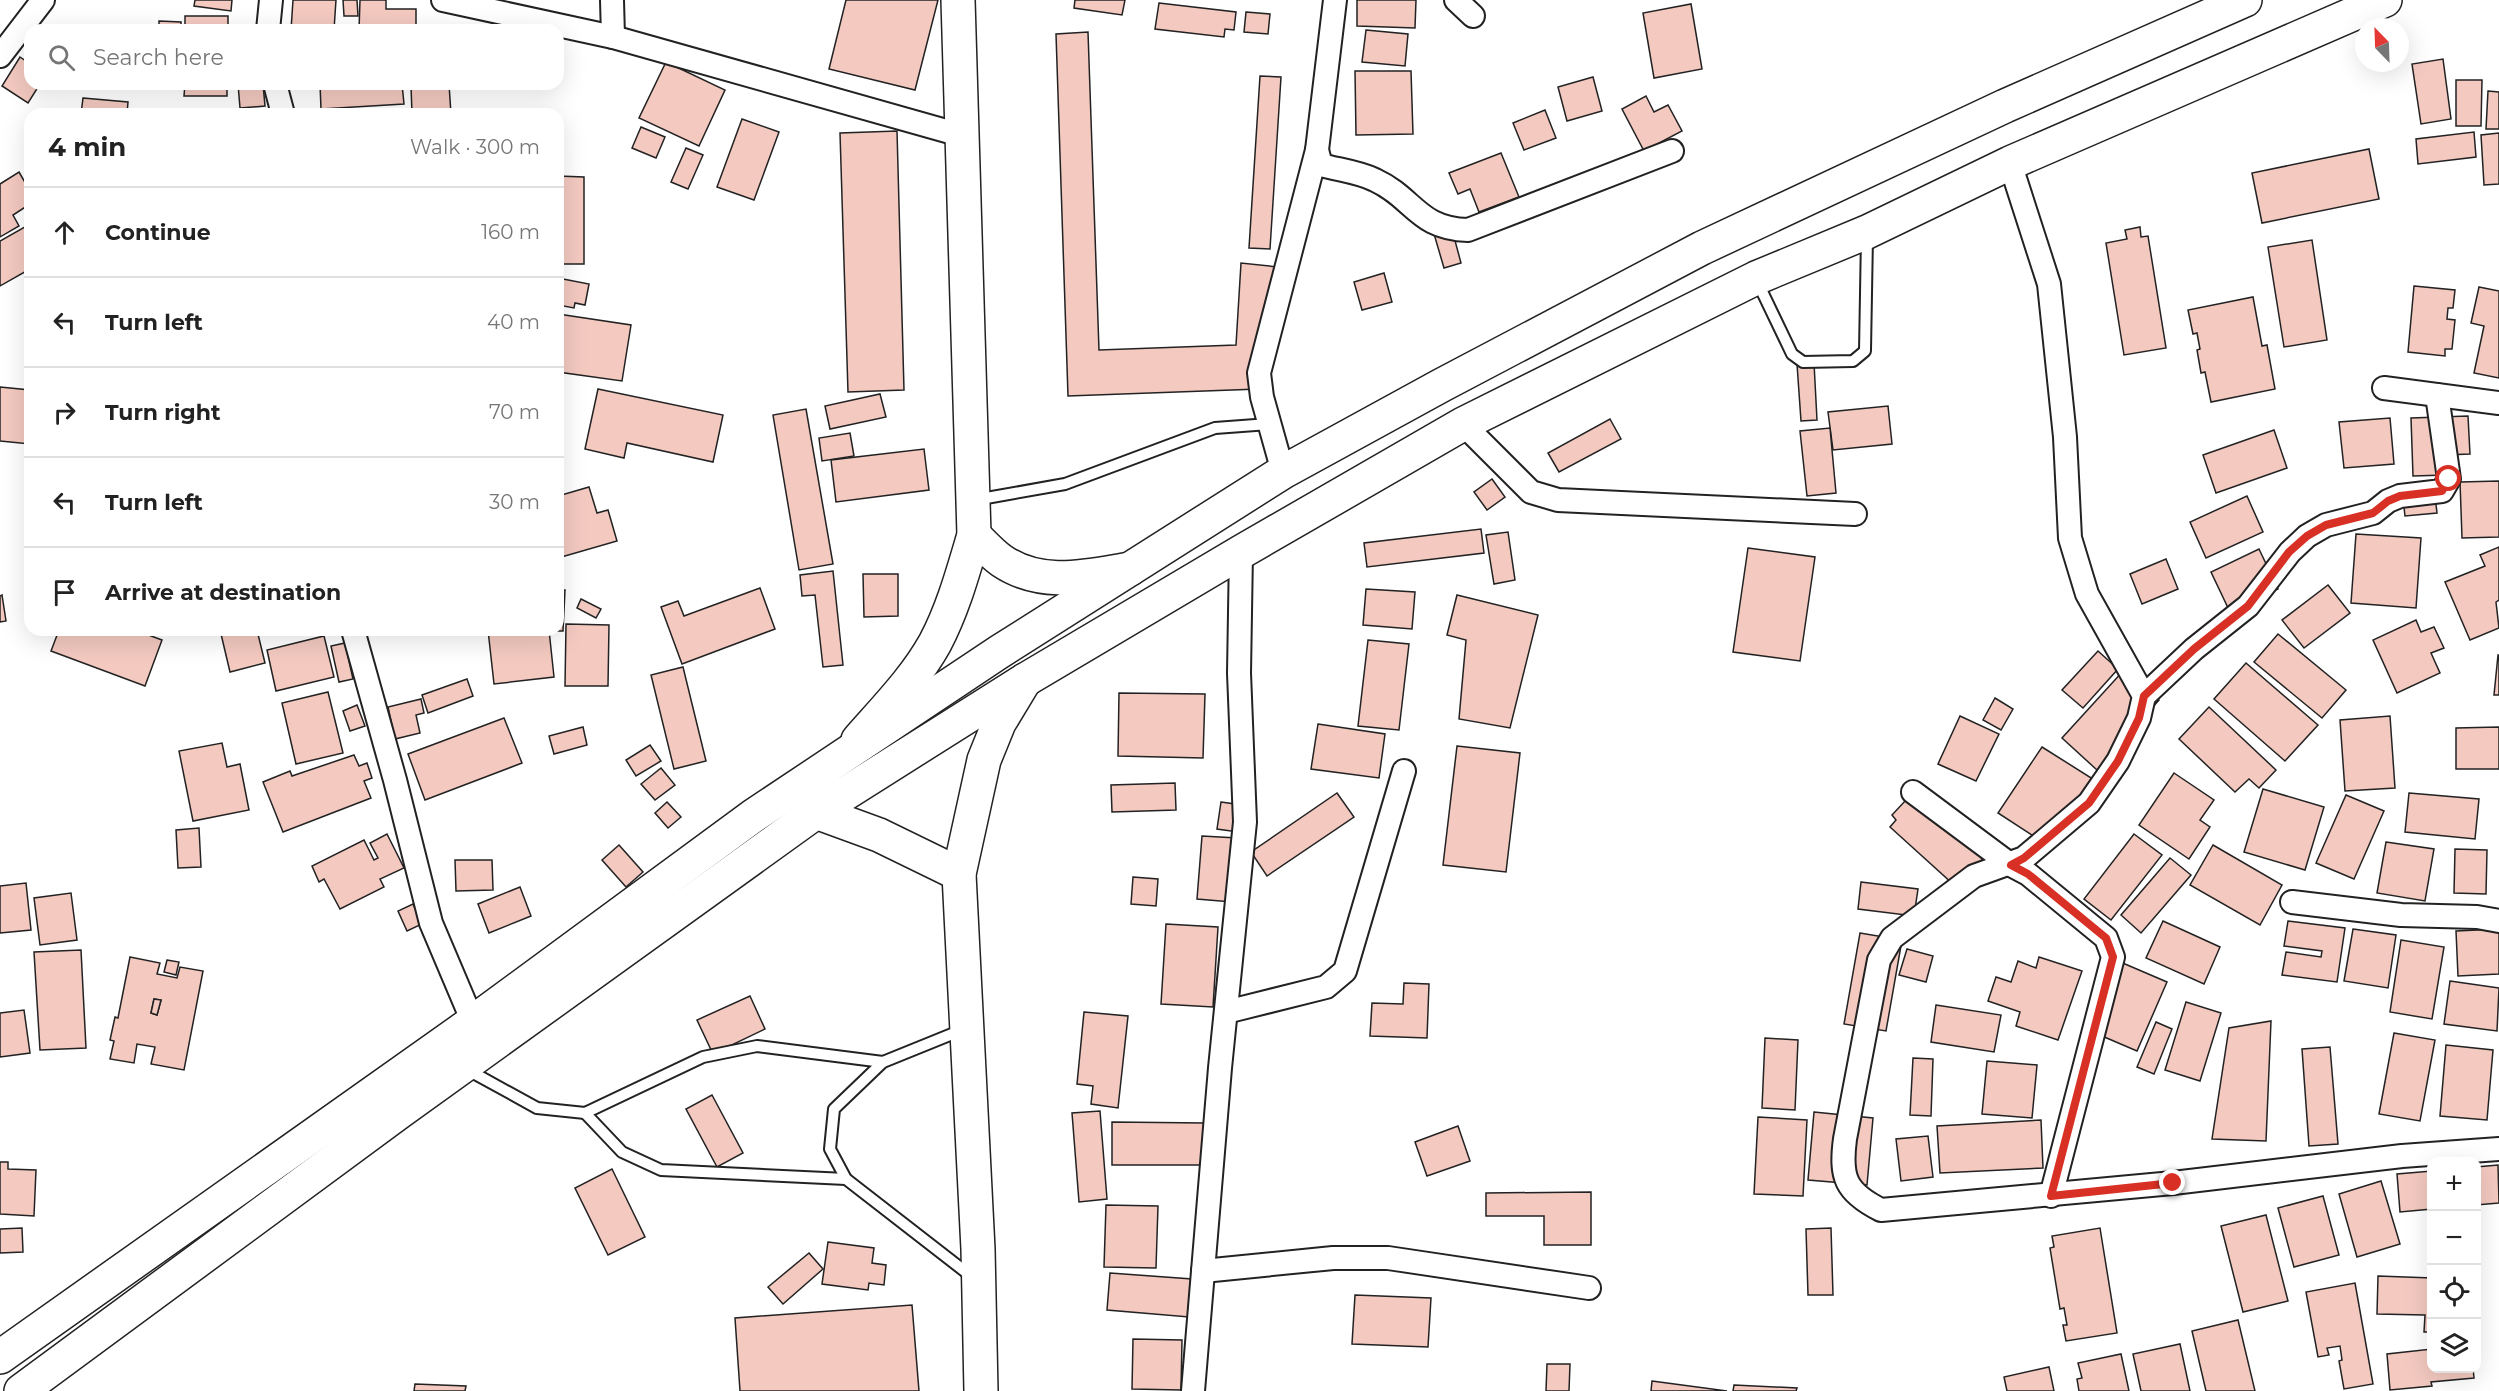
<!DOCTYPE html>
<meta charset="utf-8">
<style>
:root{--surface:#fff;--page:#f6f6f6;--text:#222;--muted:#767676;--line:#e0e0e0}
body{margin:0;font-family:Montserrat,sans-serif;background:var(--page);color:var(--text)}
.controls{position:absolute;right:18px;bottom:18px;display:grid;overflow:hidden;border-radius:12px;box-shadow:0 6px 24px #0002}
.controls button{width:54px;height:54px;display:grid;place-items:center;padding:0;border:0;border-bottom:2px solid var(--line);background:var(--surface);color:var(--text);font:30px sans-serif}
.compass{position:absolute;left:2355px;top:18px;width:54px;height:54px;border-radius:50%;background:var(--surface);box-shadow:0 6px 24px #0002;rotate:337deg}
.stop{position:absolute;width:18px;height:18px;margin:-14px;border:4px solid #d93025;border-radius:50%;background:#fff}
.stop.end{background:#d93025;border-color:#fff;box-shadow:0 2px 6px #0008}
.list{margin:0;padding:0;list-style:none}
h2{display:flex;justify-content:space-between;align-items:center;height:78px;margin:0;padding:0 24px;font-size:26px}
h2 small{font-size:20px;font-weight:400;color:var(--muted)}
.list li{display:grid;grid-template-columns:39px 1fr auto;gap:18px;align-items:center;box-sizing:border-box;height:90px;padding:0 24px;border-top:2px solid var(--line)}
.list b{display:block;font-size:22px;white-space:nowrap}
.list em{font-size:20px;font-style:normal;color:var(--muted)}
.icon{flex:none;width:33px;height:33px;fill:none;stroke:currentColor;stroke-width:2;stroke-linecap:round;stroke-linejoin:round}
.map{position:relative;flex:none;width:2499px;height:1391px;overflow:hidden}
.search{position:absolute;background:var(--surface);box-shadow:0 6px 24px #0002;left:24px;top:24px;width:540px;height:66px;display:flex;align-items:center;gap:15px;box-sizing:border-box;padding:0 21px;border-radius:18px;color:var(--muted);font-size:22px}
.panel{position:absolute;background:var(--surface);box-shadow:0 6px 24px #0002;left:24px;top:108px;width:540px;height:528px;border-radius:18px}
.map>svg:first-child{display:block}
.building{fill:#f3c9c0;stroke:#222;stroke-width:1.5;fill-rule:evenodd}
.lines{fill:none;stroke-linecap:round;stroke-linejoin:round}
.service-casing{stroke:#222;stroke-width:14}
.minor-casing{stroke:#222;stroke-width:26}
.primary-casing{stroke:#222;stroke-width:36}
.trunk-casing{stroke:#222;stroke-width:36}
.service{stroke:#fff;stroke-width:10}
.minor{stroke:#fff;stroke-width:22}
.primary{stroke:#fff;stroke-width:33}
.trunk{stroke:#fff;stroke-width:33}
.route{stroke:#d93025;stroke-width:8}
</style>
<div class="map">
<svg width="2499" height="1391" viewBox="0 0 2499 1391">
<rect width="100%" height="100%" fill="#fff"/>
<g class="building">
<path d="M195 0H232L231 11 194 6Z"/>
<path d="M293 0H336L334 30H291Z"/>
<path d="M343 0H357L358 16H344Z"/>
<path d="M360 0H386V9H416V30H359Z"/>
<path d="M846 0H938L915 90 829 69Z"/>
<path d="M1075 0H1125L1122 15 1074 8Z"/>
<path d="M1357 0H1416L1415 28 1357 26Z"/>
<path d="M1159 3 1236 12 1234 30 1225 29 1224 37 1155 29Z"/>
<path d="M1691 4 1702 69 1654 78 1643 13Z"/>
<path d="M1246 12 1270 14 1268 34 1244 32Z"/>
<rect x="185" y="16" width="43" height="14"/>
<path d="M159 21 181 22V30H159Z"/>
<path d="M1366 30 1408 34 1405 66 1362 62Z"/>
<path d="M1088 32 1099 350 1236 345 1241 263 1278 267 1259 389 1068 396 1056 34Z"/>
<path d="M20 57 30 64V84H40L28 103 2 86Z"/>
<path d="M2443 59 2451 119 2421 124 2412 64Z"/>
<path d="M666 62 725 90 699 146 639 118Z"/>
<path d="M1355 71H1411L1413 134 1356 135Z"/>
<path d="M1260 76 1281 77 1270 249 1249 248Z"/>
<path d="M1593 77 1602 111 1567 121 1558 87Z"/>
<path d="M2456 80H2482L2481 126H2456Z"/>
<path d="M185 84H227V96H184Z"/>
<path d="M238 84H263L265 106 240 108Z"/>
<path d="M320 84H402L404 104 321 109Z"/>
<path d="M449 84 451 114H412L411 86Z"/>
<path d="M2488 91 2499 92V129H2486Z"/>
<path d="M1646 96 1654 112 1668 105 1682 131 1644 151 1622 109Z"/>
<path d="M83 98 128 102 127 114H81Z"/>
<path d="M404 110 405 114H351Z"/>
<path d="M1545 110 1556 138 1524 150 1513 123Z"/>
<path d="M742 119 779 132 754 200 717 187Z"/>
<path d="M641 127 665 137 656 158 632 148Z"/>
<path d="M897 131 904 390 848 392 840 133Z"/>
<path d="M2474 132 2476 157 2418 164 2416 139Z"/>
<path d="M2499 133V184L2484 185 2481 135Z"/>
<path d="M686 148 703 155 688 189 671 182Z"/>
<path d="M2369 149 2379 199 2262 223 2252 173Z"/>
<path d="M1501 153 1519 197 1479 212 1470 189 1458 194 1449 173Z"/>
<path d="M19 172 30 191V204L13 215 19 226 0 237V184Z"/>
<path d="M558 176 584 177V264H558Z"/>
<path d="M1450 222 1461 263 1444 268 1432 227Z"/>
<path d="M30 224V269L0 286V241Z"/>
<path d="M2140 227 2141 237 2148 236 2166 348 2124 355 2106 243 2127 239 2125 230Z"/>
<path d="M2312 240 2327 340 2284 347 2268 247Z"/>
<path d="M1384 273 1392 302 1362 310 1354 282Z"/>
<path d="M558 278 589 284 585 305 575 303 574 308 558 305Z"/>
<path d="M2414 286 2455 290 2453 308H2448L2447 319 2455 320 2452 349H2445V356L2408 352Z"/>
<path d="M2479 287 2499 291V378L2474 373 2484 326 2471 323Z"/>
<path d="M2253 297 2262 346 2267 345 2275 389 2211 402 2205 372 2201 373 2197 350 2200 349 2197 333 2193 334 2188 310Z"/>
<path d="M558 314 631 325 622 381 558 372Z"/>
<path d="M1814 363 1817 420 1801 421 1797 364Z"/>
<path d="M0 387 30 390V444L0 441Z"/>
<path d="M598 389 723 415 713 462 627 443 624 458 585 449Z"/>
<path d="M880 394 886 417 830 429 825 406Z"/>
<path d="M1888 406 1892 444 1833 450 1828 412Z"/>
<path d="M806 409 833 564 799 570 773 415Z"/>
<path d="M2468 416 2470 454 2445 455 2446 475 2413 476 2411 418Z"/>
<path d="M2390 418 2394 464 2344 468 2339 422Z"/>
<path d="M1610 419 1621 439 1559 472 1548 453Z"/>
<path d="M1830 428 1836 493 1807 496 1800 431Z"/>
<path d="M2274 430 2287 468 2216 493 2203 455Z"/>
<path d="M850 433 854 456 822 461 819 438Z"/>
<path d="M924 449 929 490 836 502 831 460Z"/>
<path d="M1492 479 1505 497 1487 510 1474 492Z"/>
<path d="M2499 481V537L2462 538 2460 482Z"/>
<path d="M589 487 597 513 608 510 617 541 558 558V496Z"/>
<path d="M2434 487 2437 513 2405 516 2402 490Z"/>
<path d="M2247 496 2263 532 2206 558 2190 522Z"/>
<path d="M1481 529 1484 553 1367 567 1364 543Z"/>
<path d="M1508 532 1515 580 1494 584 1486 535Z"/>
<path d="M2356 534 2421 538 2416 608 2351 603Z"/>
<path d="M2499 547V600L2496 602 2499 628 2470 640 2445 582 2485 566 2480 555Z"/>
<path d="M1748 548 1815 557 1800 661 1733 652Z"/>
<path d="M2259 549 2278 589 2230 612 2211 572Z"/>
<path d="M2166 559 2178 589 2142 604 2130 574Z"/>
<path d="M833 571 843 665 823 667 815 595 802 596 800 575Z"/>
<path d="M863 574H898V616L864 617Z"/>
<path d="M2328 585 2350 613 2304 648 2282 620Z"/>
<path d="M760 588 775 629 682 664 661 607 678 601 684 616Z"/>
<path d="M1366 589 1415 592 1412 629 1363 625Z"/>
<path d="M558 590H565L563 631H549L558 630Z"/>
<path d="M2 595 6 621 0 622V596Z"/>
<path d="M1457 595 1538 615 1510 728 1459 719 1466 640 1447 635Z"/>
<path d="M581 599 601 609 596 618 577 608Z"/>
<path d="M2416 620 2421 632 2434 627 2444 648 2431 653 2440 673 2397 693 2373 640Z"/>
<path d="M566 624 609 625 608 686H565Z"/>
<path d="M59 630H135L162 640 145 686 51 651Z"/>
<path d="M238 630H257L265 663 230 672 221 634Z"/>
<path d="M488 630H549L554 677 494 684Z"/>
<path d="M2278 634 2346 690 2322 718 2254 662Z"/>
<path d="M324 636 334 677 276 691 267 650Z"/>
<path d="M1368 640 1409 644 1399 730 1358 726Z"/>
<path d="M345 643 353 679 339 682 331 646Z"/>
<path d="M2098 651 2118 669 2083 708 2062 690Z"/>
<path d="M2498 655H2499V695H2494Z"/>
<path d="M2246 663 2318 725 2285 761 2214 699Z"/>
<path d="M683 667 706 761 674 769 651 675Z"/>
<path d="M2124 670 2159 700 2097 770 2062 738Z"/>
<path d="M467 679 473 696 428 713 422 695Z"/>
<path d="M328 692 343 753 296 764 282 703Z"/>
<path d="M1119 693 1205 694 1203 758 1118 756Z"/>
<path d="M1995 698 2013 709 2001 730 1983 720Z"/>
<path d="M421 699 424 713 416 715 420 733 395 739 388 707Z"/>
<path d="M357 705 365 726 350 731 343 711Z"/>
<path d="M2209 707 2276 770 2259 788 2249 779 2235 792 2179 739Z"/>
<path d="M1960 716 1999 734 1976 781 1938 764Z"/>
<path d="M2390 716 2395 788 2345 791 2340 720Z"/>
<path d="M504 718 522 763 425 800 408 754Z"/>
<path d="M1318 724 1385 734 1379 778 1311 769Z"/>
<path d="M583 727 587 745 554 754 549 736Z"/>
<path d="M2499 727V769H2456V728Z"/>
<path d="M222 743 227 767 240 764 249 810 193 821 179 751Z"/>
<path d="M650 745 661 761 636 776 626 760Z"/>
<path d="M1457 746 1520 753 1506 872 1443 865Z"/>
<path d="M2042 747 2096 781 2052 848 1998 813Z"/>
<path d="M354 755 359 766 367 763 372 778 364 781 371 798 283 832 263 782 290 771 292 776Z"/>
<path d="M661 768 675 785 655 800 641 784Z"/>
<path d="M2174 773 2214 800 2200 820 2210 827 2189 859 2139 825Z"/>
<path d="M1175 783 1176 810 1112 812 1111 785Z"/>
<path d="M1919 786 1986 855 1971 872 1953 884 1890 827 1896 820 1892 815Z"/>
<path d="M2263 789 2324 807 2305 870 2244 852Z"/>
<path d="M1337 793 1354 817 1267 876 1251 852Z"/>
<path d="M2409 793 2479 799 2475 839 2405 832Z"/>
<path d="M2346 795 2384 811 2354 879 2316 863Z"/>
<path d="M667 802 681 817 668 828 655 813Z"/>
<path d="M1221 802 1242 805 1238 832 1217 829Z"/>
<path d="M199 828 201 867 178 868 176 830Z"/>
<path d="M387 834 404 868 380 879 384 887 340 909 324 879 319 882 312 866 364 840 374 860 378 858 370 843Z"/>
<path d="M2134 834 2162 855 2111 920 2084 899Z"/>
<path d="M1202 836 1237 838 1232 902 1197 899Z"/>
<path d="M2386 842 2434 849 2425 901 2377 893Z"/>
<path d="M619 845 643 872 626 887 602 860Z"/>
<path d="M2213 845 2282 885 2260 925 2190 885Z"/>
<path d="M2455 849 2487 850 2486 894 2454 893Z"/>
<path d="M2170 858 2191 875 2141 933 2121 915Z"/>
<path d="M455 860H492L493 890 456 891Z"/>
<path d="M1133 877 1158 879 1156 906 1131 904Z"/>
<path d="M1861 882 1918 889 1914 916 1858 909Z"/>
<path d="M26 883 31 930 0 933V886Z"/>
<path d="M520 887 531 916 489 933 478 904Z"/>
<path d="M71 893 77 940 40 945 34 898Z"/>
<path d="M413 904 422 924 407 931 398 911Z"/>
<path d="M2163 921 2220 947 2204 984 2146 958Z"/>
<path d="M2288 921 2345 928 2337 982 2282 975 2286 952 2321 957 2322 951 2284 946Z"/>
<path d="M1166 924 1218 927 1213 1007 1161 1004Z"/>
<path d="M2353 929 2396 935 2388 988 2344 981Z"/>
<path d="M2499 929V974L2458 976 2456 931Z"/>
<path d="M1860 933 1902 940 1886 1031 1844 1024Z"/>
<path d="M2401 940 2444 947 2432 1019 2390 1012Z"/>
<path d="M1907 949 1933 956 1926 982 1899 975Z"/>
<path d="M81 950 86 1048 40 1050 34 952Z"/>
<path d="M130 957 160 963 157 974 177 978 180 967 203 971 184 1070 151 1064 155 1047 137 1044 134 1063 110 1059 114 1041 110 1040 115 1017 118 1018ZM154 999 161 1000 157 1015 151 1013Z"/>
<path d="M2039 957 2082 971 2058 1040 2016 1026 2020 1012 1988 1001 1996 977 2011 982 2018 961 2036 968Z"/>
<path d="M167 960 179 962 176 975 164 972Z"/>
<path d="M2118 961 2167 982 2137 1051 2088 1030Z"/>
<path d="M2450 981 2499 988 2497 1031 2444 1024Z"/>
<path d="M1404 983 1429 984 1427 1038 1370 1036 1372 1003 1403 1004Z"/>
<path d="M750 996 765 1029 713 1054 697 1020Z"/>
<path d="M154 999 161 1000 157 1015 151 1013Z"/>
<path d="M2186 1002 2221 1013 2200 1081 2165 1070Z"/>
<path d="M1936 1005 2001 1015 1994 1052 1931 1042Z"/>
<path d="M24 1010 30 1053 0 1057V1013Z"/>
<path d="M1084 1012 1128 1016 1118 1108 1091 1104 1093 1086 1077 1084Z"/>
<path d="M2271 1021 2266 1141 2212 1139 2229 1028Z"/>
<path d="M2156 1022 2172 1029 2154 1074 2137 1067Z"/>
<path d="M2394 1033 2435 1040 2420 1121 2379 1114Z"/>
<path d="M1765 1038 1798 1040 1795 1110 1762 1108Z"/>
<path d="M2446 1045 2493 1050 2487 1120 2440 1116Z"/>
<path d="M2330 1047 2338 1144 2309 1146 2302 1049Z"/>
<path d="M1913 1058 1933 1059 1931 1116 1910 1115Z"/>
<path d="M1987 1061 2037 1065 2032 1118 1982 1114Z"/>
<path d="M712 1095 743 1153 717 1167 686 1109Z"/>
<path d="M1100 1111 1107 1199 1079 1202 1072 1113Z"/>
<path d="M1814 1112 1873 1118 1867 1185 1808 1180Z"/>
<path d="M1758 1117 1807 1120 1803 1196 1754 1194Z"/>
<path d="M2041 1120 2043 1168 1940 1173 1937 1126Z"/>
<path d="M1112 1122 1205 1123V1165H1112Z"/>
<path d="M1458 1126 1470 1161 1427 1176 1415 1142Z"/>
<path d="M1928 1136 1933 1177 1901 1181 1896 1139Z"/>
<path d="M0 1162H8V1169L36 1170 34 1216 0 1214Z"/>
<path d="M2498 1165 2499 1203 2476 1205V1167Z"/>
<path d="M612 1169 645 1237 608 1255 575 1188Z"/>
<path d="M2432 1171V1209L2400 1212 2397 1174Z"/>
<path d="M2381 1181 2400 1244 2357 1257 2339 1194Z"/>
<path d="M1591 1192V1245H1544V1216H1486V1193Z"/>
<path d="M2323 1196 2339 1255 2294 1267 2278 1208Z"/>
<path d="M1106 1205 1158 1206 1156 1268 1104 1267Z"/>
<path d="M2266 1215 2288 1301 2243 1312 2221 1226Z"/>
<path d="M22 1228 23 1252 0 1253V1229Z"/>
<path d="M1831 1228 1833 1295H1808L1806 1229Z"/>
<path d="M2100 1228 2117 1333 2066 1341 2063 1325H2067L2064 1308 2060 1309 2050 1248 2054 1247 2052 1236Z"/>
<path d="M828 1242 874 1248 872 1263 886 1265 884 1285 869 1283 868 1290 822 1284Z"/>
<path d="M809 1253 823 1269 783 1304 768 1287Z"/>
<path d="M1110 1273 1192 1279 1189 1317 1107 1310Z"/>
<path d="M2378 1276 2432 1278V1332H2424L2425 1315 2377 1314Z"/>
<path d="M2476 1279H2480L2478 1333H2476Z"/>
<path d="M2355 1283 2373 1384 2344 1389 2339 1361 2342 1360 2340 1346 2327 1348 2329 1355 2318 1357 2306 1292Z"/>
<path d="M1355 1295 1431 1298 1428 1347 1352 1344Z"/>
<path d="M912 1305 919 1391H740L735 1318Z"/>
<path d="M2238 1320 2255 1391H2206L2192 1331Z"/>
<path d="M1133 1339 1182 1340 1181 1390 1132 1389Z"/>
<path d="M2180 1344 2190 1391H2141L2133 1354Z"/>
<path d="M2432 1349V1368H2473L2474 1378 2431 1382 2432 1386 2390 1390 2387 1354Z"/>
<path d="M2121 1354 2129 1391H2079L2077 1379 2082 1378 2078 1363Z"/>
<path d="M1547 1364H1570L1569 1391H1546Z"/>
<path d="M2049 1367 2054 1391H2007L2004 1377Z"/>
<path d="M1652 1381 1727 1391H1651Z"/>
<path d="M415 1384 466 1386 465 1391H414Z"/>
<path d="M1734 1385 1797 1388 1796 1391H1733Z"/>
</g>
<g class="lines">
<defs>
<g id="service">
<path d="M1757 281 1792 354 1803 362 1853 361 1865 351 1867 236"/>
<path d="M975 500 1065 484 1215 428 1269 424"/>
<path d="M962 1030 883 1062 834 1109 830 1149 846 1179 971 1276"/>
<path d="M468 1070 537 1108 585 1113 703 1057 757 1046 883 1062"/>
<path d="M585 1113 622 1152 661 1170 846 1179"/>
</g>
<g id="minor">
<path d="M443 0 613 37 964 136"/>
<path d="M612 0 613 37"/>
<path d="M1456 0 1473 16"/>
<path d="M268 30 271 0"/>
<path d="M0 56 43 0"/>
<path d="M275 84 283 114"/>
<path d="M1317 150 1321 165C1339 170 1359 172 1375 180 1414 198 1418 229 1468 230L1672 151"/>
<path d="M2010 163 2049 284 2065 437 2070 538 2087 594 2144 696 2139 718 2118 761 2089 803 2024 858 1974 876 1892 938 1879 960 1845 1139C1840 1177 1845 1192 1881 1210L2173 1183 2402 1156 2499 1149"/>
<path d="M2384 388 2499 403"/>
<path d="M1463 424 1531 492 1558 500 1855 514"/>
<path d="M1283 472 1262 397 1259 373 1317 150 1335 0"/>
<path d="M353 630 395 780 431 923 473 1022"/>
<path d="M2144 696 2194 649 2248 606 2290 552 2307 536 2326 525 2373 513 2388 501 2400 496 2442 491 2449 479 2437 395"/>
<path d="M1913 792 2011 865 2028 874 2106 938 2113 957 2051 1196"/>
<path d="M2292 902 2401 915 2477 917 2499 921"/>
<path d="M1226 1012 1326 987 1345 971 1404 771"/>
<path d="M1203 1271 1333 1258H1388L1589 1288"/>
<path d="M1193 1391 1220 1068 1245 822 1239 673 1241 552"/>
</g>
<g id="primary">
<path d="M974 535C983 544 992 554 1002 561 1042 588 1087 576 1130 569"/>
<path d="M858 740C885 709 915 679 935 643 953 609 963 572 974 535L958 0"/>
<path d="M816 812 879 835 959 874"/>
<path d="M981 1391 978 1249 959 874 984 760 999 723 1025 680"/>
</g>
<g id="trunk">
<path d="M0 1357 473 1022 753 816 999 652 1283 472 1442 385 1702 248 2005 106 2245 0"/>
<path d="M21 1391 398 1113 816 812 1025 680 1241 552 1463 424 1756 278 1867 232 2010 163 2385 0"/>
</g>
</defs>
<use href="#service" class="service-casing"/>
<use href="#minor" class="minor-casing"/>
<use href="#primary" class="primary-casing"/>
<use href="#trunk" class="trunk-casing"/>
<use href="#service" class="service"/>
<use href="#minor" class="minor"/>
<use href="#primary" class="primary"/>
<use href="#trunk" class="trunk"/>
</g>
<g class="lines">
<path class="route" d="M2173 1183 2051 1196 2113 957 2106 938 2028 874 2011 865 2024 858 2089 803 2118 761 2139 718 2144 696 2194 649 2248 606 2289 552 2307 536 2326 525 2373 513 2388 501 2400 496 2442 491 2449 479"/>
</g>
</svg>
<div class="controls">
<button>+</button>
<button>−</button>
<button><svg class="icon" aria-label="locate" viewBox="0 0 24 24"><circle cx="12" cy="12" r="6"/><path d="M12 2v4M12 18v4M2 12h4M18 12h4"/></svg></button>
<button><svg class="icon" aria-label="layers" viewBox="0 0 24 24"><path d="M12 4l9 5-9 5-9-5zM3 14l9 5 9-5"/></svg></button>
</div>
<svg class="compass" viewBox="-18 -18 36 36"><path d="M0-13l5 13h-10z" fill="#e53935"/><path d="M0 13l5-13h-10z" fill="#767676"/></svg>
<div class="stop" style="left:2449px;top:479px"></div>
<div class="stop end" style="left:2173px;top:1183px"></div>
<div class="search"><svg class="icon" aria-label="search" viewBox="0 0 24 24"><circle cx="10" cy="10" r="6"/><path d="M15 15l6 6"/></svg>Search here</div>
<section class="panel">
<h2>4 min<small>Walk · 300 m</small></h2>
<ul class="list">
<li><svg class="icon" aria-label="ahead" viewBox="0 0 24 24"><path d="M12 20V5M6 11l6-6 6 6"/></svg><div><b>Continue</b></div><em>160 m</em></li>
<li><svg class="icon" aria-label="left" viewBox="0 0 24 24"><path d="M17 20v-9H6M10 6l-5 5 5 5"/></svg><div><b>Turn left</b></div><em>40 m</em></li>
<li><svg class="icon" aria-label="right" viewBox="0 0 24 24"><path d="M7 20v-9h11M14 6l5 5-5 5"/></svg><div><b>Turn right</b></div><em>70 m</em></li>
<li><svg class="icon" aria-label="left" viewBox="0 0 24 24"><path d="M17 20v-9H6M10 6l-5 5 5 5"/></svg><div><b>Turn left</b></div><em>30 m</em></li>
<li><svg class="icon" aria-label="arrive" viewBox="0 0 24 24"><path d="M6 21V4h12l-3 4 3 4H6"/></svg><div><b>Arrive at destination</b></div></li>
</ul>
</section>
</div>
